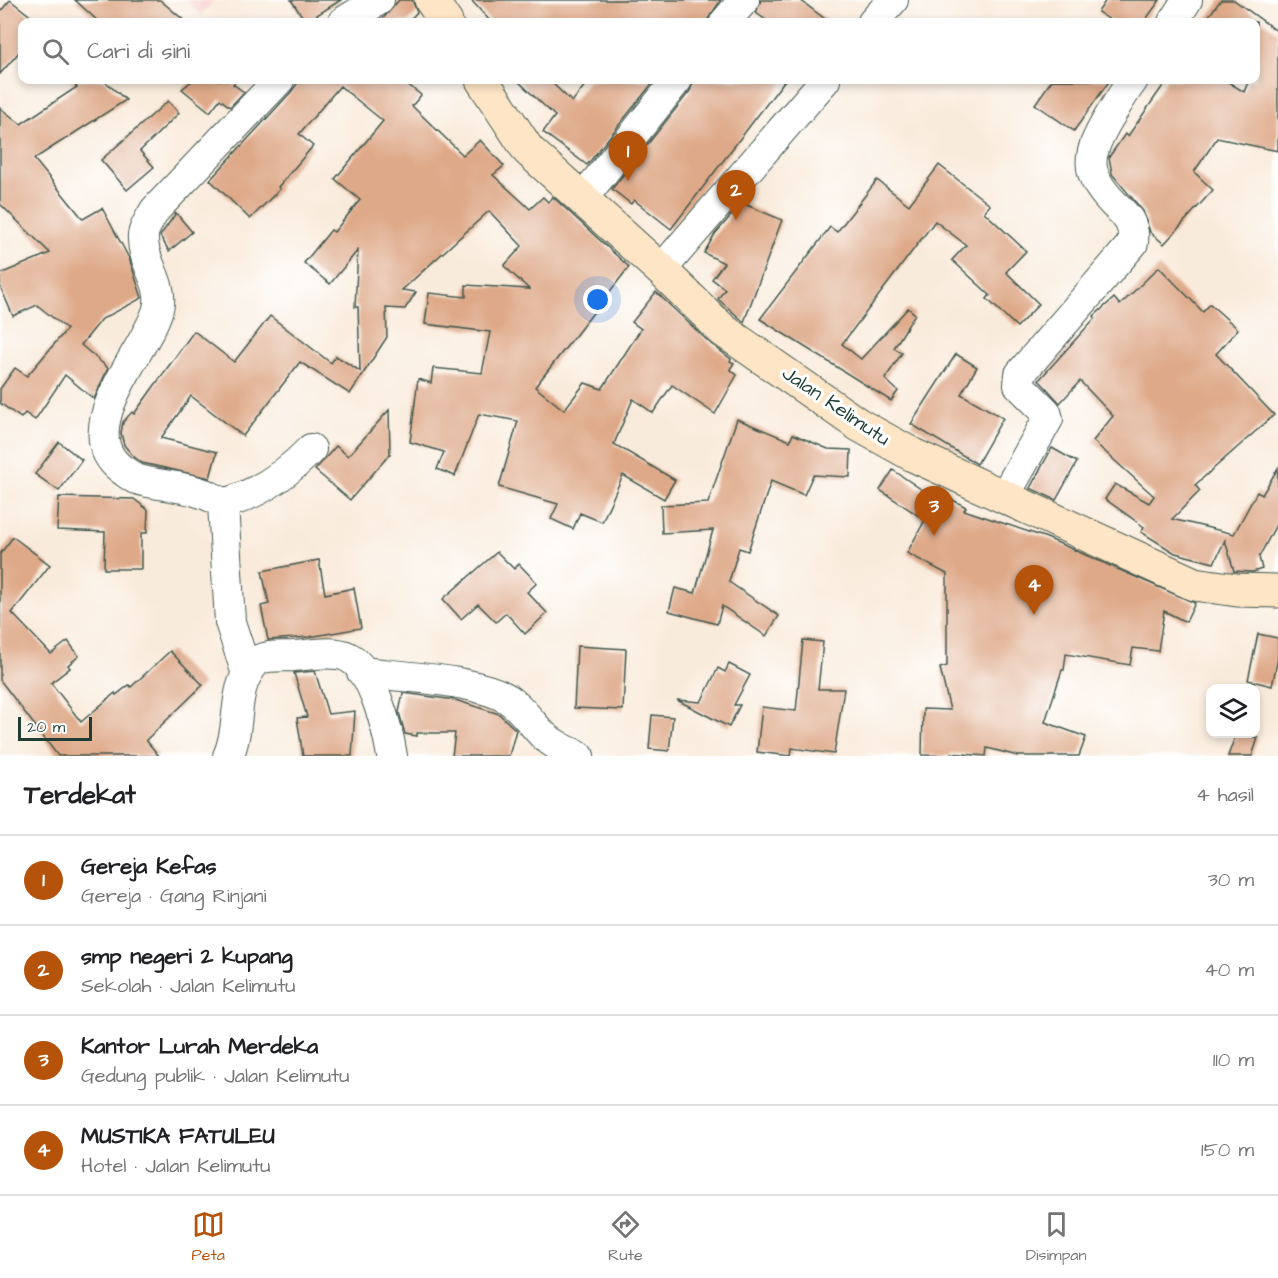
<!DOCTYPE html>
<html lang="id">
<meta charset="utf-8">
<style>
:root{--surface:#fff;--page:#f2f2f2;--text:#202124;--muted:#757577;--line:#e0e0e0;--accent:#b45309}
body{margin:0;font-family:"Architects Daughter",sans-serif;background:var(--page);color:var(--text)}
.controls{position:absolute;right:18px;bottom:18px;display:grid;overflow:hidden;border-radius:12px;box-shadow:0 3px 9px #0003}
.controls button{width:54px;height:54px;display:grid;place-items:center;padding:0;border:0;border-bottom:2px solid var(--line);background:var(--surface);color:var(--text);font:30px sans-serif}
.scale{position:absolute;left:18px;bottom:15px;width:74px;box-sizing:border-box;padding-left:6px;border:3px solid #1f3d34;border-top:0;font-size:16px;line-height:21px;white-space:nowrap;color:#1f3d34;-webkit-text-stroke:4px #fff;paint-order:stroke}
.you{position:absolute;left:598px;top:300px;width:21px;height:21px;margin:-15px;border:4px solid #fff;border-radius:50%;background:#1a73e8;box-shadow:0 0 0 9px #1a73e833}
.badge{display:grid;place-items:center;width:39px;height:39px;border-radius:50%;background:var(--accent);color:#fff;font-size:20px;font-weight:700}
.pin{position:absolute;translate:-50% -50px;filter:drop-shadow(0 2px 3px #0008)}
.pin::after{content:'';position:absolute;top:32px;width:21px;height:18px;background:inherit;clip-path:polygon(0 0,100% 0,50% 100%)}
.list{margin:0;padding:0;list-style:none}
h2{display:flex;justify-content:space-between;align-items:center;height:78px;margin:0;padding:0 24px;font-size:26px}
h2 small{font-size:20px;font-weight:400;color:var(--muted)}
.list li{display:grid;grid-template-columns:39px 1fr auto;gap:18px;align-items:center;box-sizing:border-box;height:90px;padding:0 24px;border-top:2px solid var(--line)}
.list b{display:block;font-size:22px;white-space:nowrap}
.list p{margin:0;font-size:20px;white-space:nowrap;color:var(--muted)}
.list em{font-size:20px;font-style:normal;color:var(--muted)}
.icon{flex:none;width:33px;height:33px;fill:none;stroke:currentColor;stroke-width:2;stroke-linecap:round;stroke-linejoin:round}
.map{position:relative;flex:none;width:1278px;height:756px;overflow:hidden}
.search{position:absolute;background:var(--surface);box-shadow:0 3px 9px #0003;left:18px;right:18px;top:18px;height:66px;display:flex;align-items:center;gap:15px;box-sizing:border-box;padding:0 21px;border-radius:12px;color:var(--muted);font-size:22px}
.sheet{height:438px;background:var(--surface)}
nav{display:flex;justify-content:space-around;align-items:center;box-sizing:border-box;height:84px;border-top:2px solid var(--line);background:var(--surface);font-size:16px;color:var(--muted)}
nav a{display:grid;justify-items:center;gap:3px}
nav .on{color:var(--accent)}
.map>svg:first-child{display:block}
.built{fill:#f7d0cd}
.building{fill:#dea988}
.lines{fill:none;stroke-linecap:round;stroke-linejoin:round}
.street-casing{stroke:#40574d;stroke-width:32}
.secondary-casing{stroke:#40574d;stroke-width:35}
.street{stroke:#fff;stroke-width:30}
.secondary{stroke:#fde5c5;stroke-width:33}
.labels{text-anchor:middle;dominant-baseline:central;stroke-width:6;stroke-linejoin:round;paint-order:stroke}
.street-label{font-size:20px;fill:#1f3d34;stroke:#fff}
</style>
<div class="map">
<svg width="1278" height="756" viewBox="0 0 1278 756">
<rect width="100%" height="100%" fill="#fff"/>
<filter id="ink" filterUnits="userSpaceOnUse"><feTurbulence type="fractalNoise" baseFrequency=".0167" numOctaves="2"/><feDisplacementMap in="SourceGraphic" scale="12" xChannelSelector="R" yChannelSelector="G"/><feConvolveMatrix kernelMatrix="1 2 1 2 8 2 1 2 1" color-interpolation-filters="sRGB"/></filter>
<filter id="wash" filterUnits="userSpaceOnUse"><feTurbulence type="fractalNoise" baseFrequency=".008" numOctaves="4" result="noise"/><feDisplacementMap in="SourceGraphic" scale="24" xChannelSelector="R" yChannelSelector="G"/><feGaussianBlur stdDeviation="1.35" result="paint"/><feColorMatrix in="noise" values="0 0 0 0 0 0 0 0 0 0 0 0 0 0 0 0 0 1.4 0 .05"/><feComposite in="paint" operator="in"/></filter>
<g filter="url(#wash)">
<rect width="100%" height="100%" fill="#f9ebdb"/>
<path class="built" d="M187 0H214L201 15Z"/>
<g id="blocks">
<g class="building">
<path d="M10 0 38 22H22V49L0 74V12Z"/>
<path d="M75 0H160L186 22H99Z"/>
<path d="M291 0H341L306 22Z"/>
<path d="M399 0H412L417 12 408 22H380Z"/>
<path d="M471 0H721L706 22H491Z"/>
<path d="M761 0H800L829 22H769L756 13Z"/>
<path d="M1106 0H1160L1144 22H1113L1098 12Z"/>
<path d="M1221 0H1234L1278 32V151L1217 138 1194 172 1213 190 1164 244 1150 232 1143 211 1112 174 1109 157 1125 134 1128 136 1167 80H1225L1244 92 1249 80H1256V22H1204Z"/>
<path d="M69 80H103L126 100 34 159 83 219 102 208 129 258 142 298 102 319 81 345 108 368 94 399 65 375 35 420 25 413 21 418 0 403V389L15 368 27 376 67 329 37 305 13 316 0 286V274L50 253 0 204V108L21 124 77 87Z"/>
<path d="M193 80H236L233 84 244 92 230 107 220 99 210 112 182 89Z"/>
<path d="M300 80H402L421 95 412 106 463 155 480 140 504 166 493 175 530 209 543 197 548 202 553 197 629 267 535 387 564 410 585 383 602 389 641 329 632 322 656 292 711 344 731 359 730 361 734 363 730 369 737 375 715 414 672 385 653 413 633 399 614 444 675 480 664 499 623 475 602 522 580 513 573 529 551 519 558 504 499 487 518 421 479 414 455 476 437 469 444 452 410 442 418 379 431 383 433 368 482 373 490 332 425 324 429 293 466 297V285L529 289 504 266 522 246 489 211 402 290 416 292 405 309 386 308 387 337 350 394 300 362 243 436 191 396 161 438 217 452 210 478 142 463 133 456 124 445 121 433 123 422 132 412 134 414 194 331 234 362 270 316 331 363 336 356 360 371 358 307H355L358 250 330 284 304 263 331 230 334 232 360 200 335 179 383 121 340 86 299 134 313 146 278 187 280 189 250 219 210 180 291 92Z"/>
<path d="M517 80H549L572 102 589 80H655L587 165 543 132 555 116Z"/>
<path d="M694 80H785L671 229 634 200 631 204 612 189 690 91Z"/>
<path d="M1052 80H1110L1074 131 1035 104Z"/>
<path d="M168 101 179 113 140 151 154 167 127 190 101 160Z"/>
<path d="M939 165 990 205 984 212 1026 251 1006 272 1039 304 1017 327 987 299 990 295 952 260 966 245 935 221 842 344 861 359 908 308 915 314 894 348 902 353 885 379 898 391 891 401 760 319 830 227 837 232 877 180 909 205Z"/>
<path d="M742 203 782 220 744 322 718 299 725 289 712 279 724 263 704 253 715 234Z"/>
<path d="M176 213 192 232 169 251 160 236Z"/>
<path d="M1159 267 1203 312 1210 304 1238 329 1216 354 1274 415 1195 485 1200 491 1172 519 1234 534 1257 492 1262 495 1278 468V521L1259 557 1262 569 1253 572 1234 571 1225 540 1214 563 1175 553 1141 532 1144 527 1105 499 1115 484 1149 503 1154 496 1093 441 1113 416 1080 381 1060 403 1039 380 1095 318 1094 316 1114 298 1120 305Z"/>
<path d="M956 354 977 367 961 394 1003 418 977 464 911 424Z"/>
<path d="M389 410 390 454 350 500 315 470 336 446 348 456Z"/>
<path d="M737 419 790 441 793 434 828 449 851 450 850 477 813 475 804 495 771 481 748 551 739 548 729 582 779 616 766 636 722 606 717 624 669 611 675 588 695 593 713 530 662 533 661 505 708 503Z"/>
<path d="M59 442 82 460 59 491 35 474Z"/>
<path d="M1052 448 1077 462 1056 500 1030 488Z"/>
<path d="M893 470 934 498 938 492 966 507 964 510 1047 538 1195 603 1186 622 1164 611 1158 651 1133 648 1130 665 1066 654 1064 670H1062L1045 722 1086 737 1079 756H1018L987 748 986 756 951 753V756L922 755 923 709 950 710 940 668 947 666V574L907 553 925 520 880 490Z"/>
<path d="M59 497 134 499 148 510 147 533H141V569H104L105 532 57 530Z"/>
<path d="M13 537 50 565 12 613 51 654 68 641 79 656 68 665 70 668 51 683 81 722 115 693 116 695 129 685 131 687 170 651 203 685 146 740 159 756H58L0 680V554Z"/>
<path d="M497 552 514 569 519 564 537 583 527 592 547 613 525 634 506 613 496 622 478 604 461 619 443 599Z"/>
<path d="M319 560 325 594 354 588 361 628 309 637 268 640 261 606 269 604 262 571Z"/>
<path d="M1258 634 1278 638V658L1272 686 1248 680Z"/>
<path d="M803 640 823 642 818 689H844L834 754 792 748 791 756 757 752 762 707 796 711Z"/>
<path d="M577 646 626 649 623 710 574 708Z"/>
<path d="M729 664 750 675 734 705H740L729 727 677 700 701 702 718 668 725 672Z"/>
<path d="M315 671 328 714 355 711 352 756H303L297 718 307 717 294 673Z"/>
<path d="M403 693 455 700 499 714 516 730 509 756H452L455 733H417V736L405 734 399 712Z"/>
<path d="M652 715 673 717 669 751 649 749Z"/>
<path d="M1236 734 1258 738 1252 756H1228Z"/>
</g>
</g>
</g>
<g filter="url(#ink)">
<use href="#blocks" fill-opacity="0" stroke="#40574d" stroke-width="1.5"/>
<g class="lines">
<defs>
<g id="street">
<path d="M343 22 379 0"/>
<path d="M725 22 744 0"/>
<path d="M873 22 893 0"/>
<path d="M1173 22 1187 0"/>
<path d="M582 199 677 80"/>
<path d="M661 270 825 80"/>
<path d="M1004 497 1048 419 1046 412 1019 385 1020 374 1133 243C1135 224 1127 216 1114 204 1083 172 1087 155 1108 119 1116 106 1124 92 1133 80"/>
<path d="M223 504C258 494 286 475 311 449"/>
<path d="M362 672C402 677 475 679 508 699 523 709 531 723 543 735 554 745 565 750 579 756"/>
<path d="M247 674 230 622 223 504C198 485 165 488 136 479 131 477 126 472 121 469 70 429 146 352 158 309 165 284 141 262 143 235 144 227 151 217 155 210L279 80"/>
<path d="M228 756C242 727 231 690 254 664 262 654 282 657 294 656 310 655 334 650 348 657 373 669 388 731 392 756"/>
</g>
<g id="secondary">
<path d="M431 0 446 22"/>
<path d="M482 80 528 150 661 270 724 331 859 425 913 455 1194 584 1237 590 1278 591"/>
</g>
</defs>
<use href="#street" class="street-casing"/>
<use href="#secondary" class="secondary-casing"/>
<use href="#street" class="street"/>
<use href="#secondary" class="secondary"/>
</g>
</g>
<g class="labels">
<g class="street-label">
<text transform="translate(836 406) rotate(34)">Jalan Kelimutu</text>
</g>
</g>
</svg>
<div class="controls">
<button><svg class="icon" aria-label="layers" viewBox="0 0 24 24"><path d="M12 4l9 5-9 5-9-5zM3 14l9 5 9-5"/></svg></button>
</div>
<div class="scale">20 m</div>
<div class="you"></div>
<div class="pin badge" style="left:628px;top:181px">1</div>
<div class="pin badge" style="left:736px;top:220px">2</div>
<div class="pin badge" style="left:934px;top:536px">3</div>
<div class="pin badge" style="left:1034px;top:615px">4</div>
<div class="search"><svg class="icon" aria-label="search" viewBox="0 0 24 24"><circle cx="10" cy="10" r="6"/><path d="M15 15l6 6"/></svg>Cari di sini</div>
</div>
<section class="sheet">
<h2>Terdekat<small>4 hasil</small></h2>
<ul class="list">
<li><span class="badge">1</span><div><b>Gereja Kefas</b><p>Gereja · Gang Rinjani</p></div><em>30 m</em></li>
<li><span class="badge">2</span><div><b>smp negeri 2 kupang</b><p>Sekolah · Jalan Kelimutu</p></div><em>40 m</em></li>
<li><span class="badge">3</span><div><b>Kantor Lurah Merdeka</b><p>Gedung publik · Jalan Kelimutu</p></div><em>110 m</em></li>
<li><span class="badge">4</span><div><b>MUSTIKA FATULEU</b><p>Hotel · Jalan Kelimutu</p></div><em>150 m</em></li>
</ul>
</section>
<nav>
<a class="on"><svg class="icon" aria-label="map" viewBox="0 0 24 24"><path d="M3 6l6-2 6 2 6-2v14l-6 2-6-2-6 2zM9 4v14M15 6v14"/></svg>Peta</a>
<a><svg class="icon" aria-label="directions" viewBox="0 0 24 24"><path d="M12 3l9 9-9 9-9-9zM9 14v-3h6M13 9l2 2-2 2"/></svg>Rute</a>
<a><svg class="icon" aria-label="saved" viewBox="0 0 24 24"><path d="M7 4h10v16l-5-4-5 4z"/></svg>Disimpan</a>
</nav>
